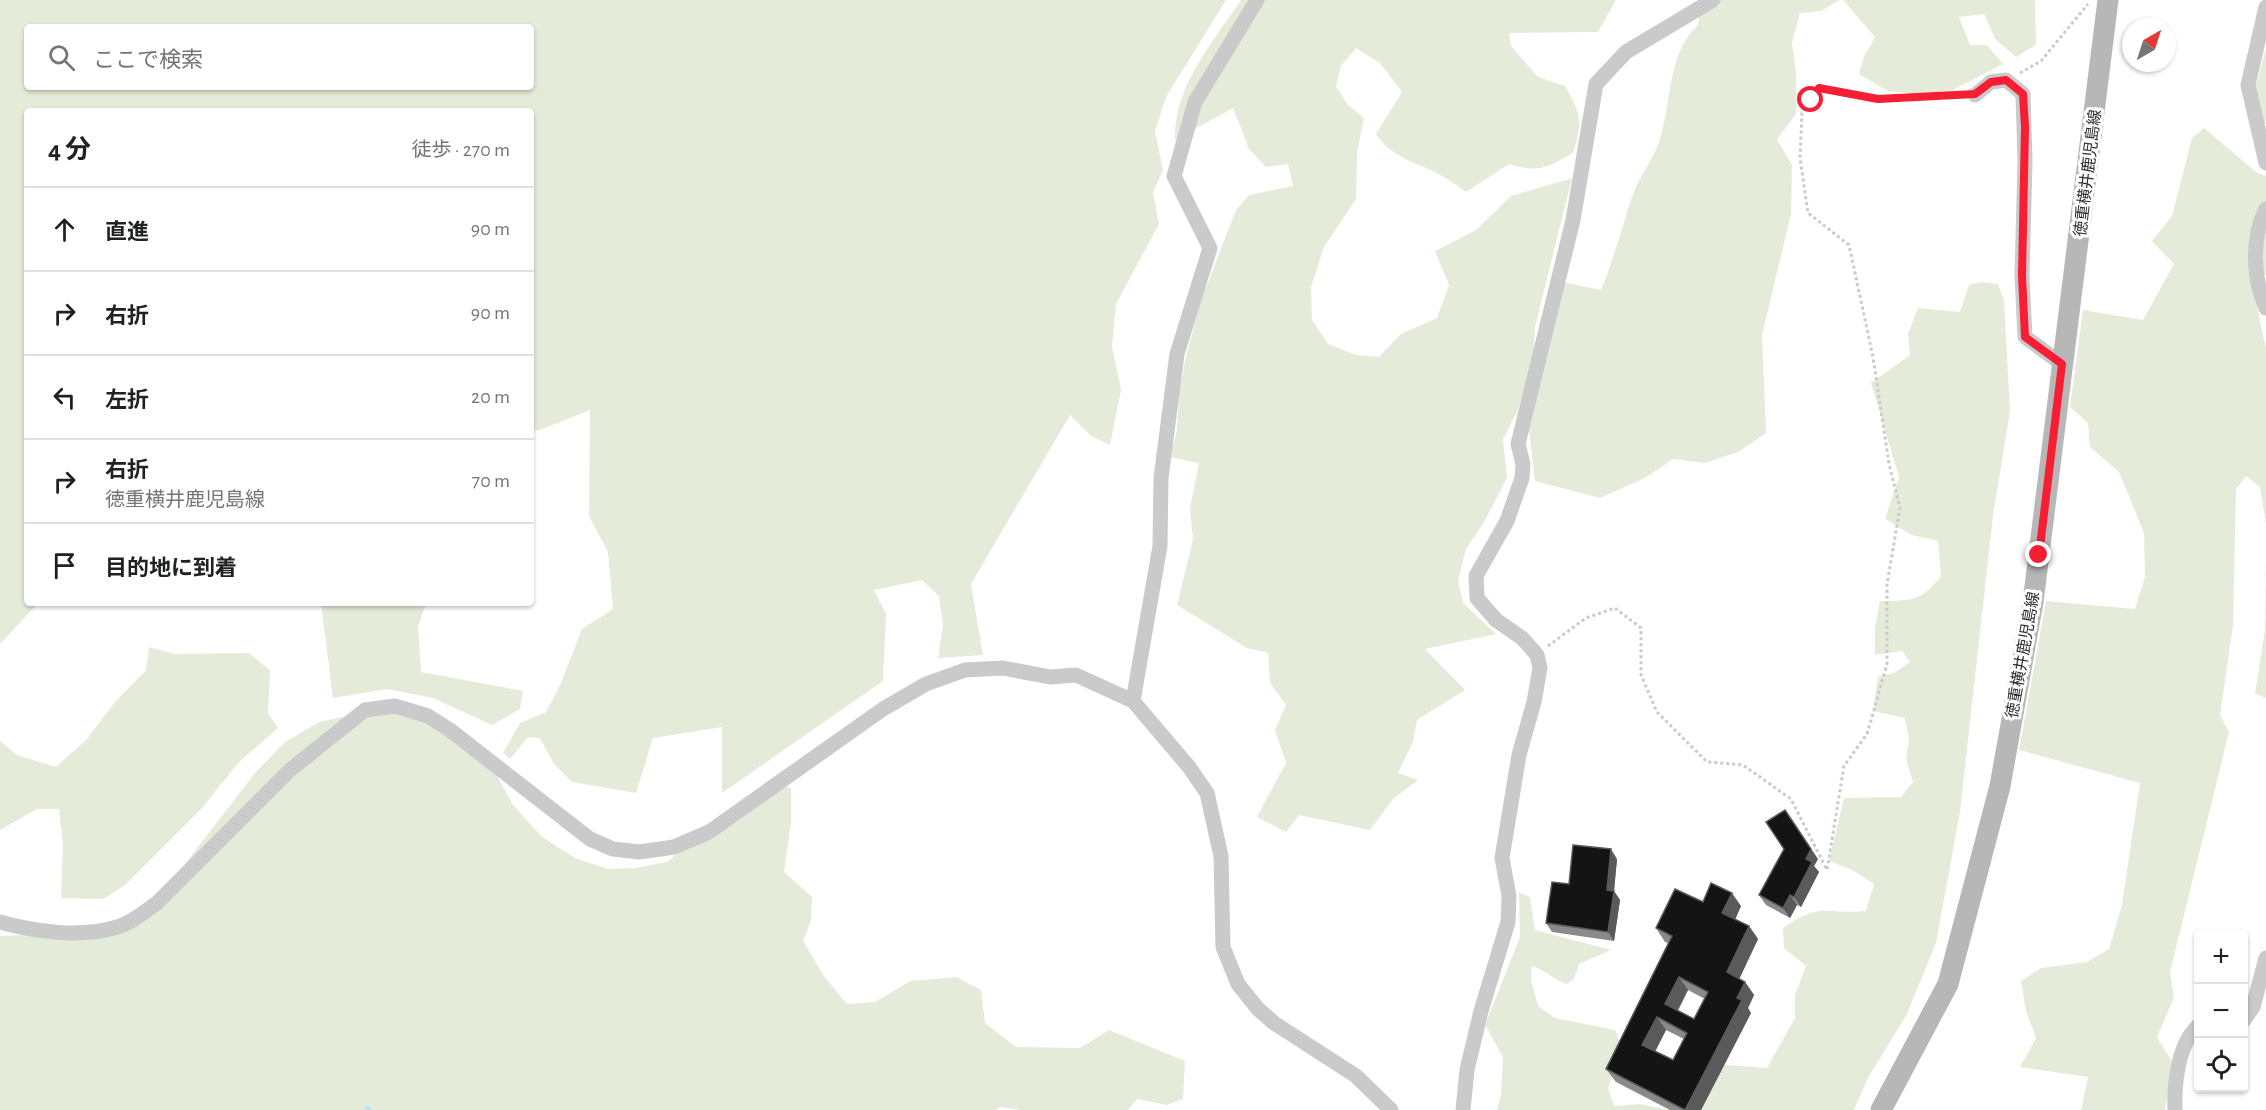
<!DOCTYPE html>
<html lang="ja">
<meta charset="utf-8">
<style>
:root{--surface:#fff;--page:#f2f2f2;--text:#202124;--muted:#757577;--line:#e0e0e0}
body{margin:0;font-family:"Alegreya Sans","Noto Sans JP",sans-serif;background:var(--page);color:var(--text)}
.controls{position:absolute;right:18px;bottom:18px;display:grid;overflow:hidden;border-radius:6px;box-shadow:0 2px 4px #0004}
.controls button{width:54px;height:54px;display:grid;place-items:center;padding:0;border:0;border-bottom:2px solid var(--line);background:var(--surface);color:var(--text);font:30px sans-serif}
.compass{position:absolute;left:2122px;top:18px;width:54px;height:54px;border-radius:50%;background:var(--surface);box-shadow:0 2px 4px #0004;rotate:39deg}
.stop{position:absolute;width:18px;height:18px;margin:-14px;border:4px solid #f51e32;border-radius:50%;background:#fff}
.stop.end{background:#f51e32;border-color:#fff;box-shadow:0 2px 6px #0008}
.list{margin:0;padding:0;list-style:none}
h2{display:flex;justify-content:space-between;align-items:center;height:78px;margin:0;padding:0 24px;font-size:26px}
h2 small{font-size:20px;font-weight:400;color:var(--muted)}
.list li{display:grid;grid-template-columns:39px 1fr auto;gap:18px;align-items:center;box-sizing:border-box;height:84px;padding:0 24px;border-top:2px solid var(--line)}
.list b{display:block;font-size:22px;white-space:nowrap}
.list p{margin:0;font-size:20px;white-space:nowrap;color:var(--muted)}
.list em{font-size:20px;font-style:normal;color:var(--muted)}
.icon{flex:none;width:33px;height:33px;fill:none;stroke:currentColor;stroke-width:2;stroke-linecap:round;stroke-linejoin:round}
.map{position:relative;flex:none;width:2266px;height:1110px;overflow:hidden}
.search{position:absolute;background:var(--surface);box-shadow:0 2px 4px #0004;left:24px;top:24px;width:510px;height:66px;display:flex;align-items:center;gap:15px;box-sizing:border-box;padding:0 21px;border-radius:6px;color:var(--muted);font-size:22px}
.panel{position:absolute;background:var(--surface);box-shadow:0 2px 4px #0004;left:24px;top:108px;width:510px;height:498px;border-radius:6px}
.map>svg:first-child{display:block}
.green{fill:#e4ecd9;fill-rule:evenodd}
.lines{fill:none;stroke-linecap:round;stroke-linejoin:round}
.stream{stroke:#c3deee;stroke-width:5}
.path{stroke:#cacaca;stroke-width:3;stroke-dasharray:3 3;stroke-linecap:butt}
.minor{stroke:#cacaca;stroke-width:15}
.secondary{stroke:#b7b7b7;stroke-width:21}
.wall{fill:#8a8a8a;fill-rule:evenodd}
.shaded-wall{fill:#5a5a5a}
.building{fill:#141414;stroke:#5a5a5a;stroke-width:1.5;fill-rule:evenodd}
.route{stroke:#f51e32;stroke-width:8}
.labels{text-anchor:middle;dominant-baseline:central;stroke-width:6;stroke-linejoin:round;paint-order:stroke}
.street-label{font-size:16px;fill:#2d2d2d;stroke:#fff}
</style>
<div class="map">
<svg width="2266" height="1110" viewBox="0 0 2266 1110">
<rect width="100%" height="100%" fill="#fff"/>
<g class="green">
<path d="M0 0H1226L1166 97 1155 131 1163 170 1153 192 1159 224 1116 304 1112 346 1121 390 1110 445 1091 436 1070 415 971 584 983 655 938 658 943 626 939 596 922 580 874 590 886 614 883 681 722 793V727L653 738 636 793 572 782 554 764 540 738 528 737 510 759 503 753 520 723 546 712 560 685 582 629 613 609 608 552 589 516 590 410 540 430 531 431V111H27V603H38L0 644ZM27 27H531V87H27Z"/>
<path d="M1241 0H1616L1598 32 1509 33 1511 46 1538 77 1565 86C1581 114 1583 122 1573 153 1547 168 1538 173 1509 164L1466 192C1459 187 1451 181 1442 176 1418 162 1392 159 1376 134L1402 92 1380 63 1356 48 1341 66 1336 86 1347 104 1364 118 1357 153 1356 199 1324 247 1311 287 1312 320 1328 344 1356 355 1379 357 1401 334 1437 318 1449 285 1435 251 1476 230 1511 196 1572 178 1535 327 1533 362 1519 407 1503 440 1507 478 1484 522 1466 549 1458 581 1463 603 1496 634 1425 649 1465 690 1417 720 1413 742 1398 773 1418 780 1393 799 1370 830 1299 815 1286 832 1257 817 1286 763 1275 730 1286 705 1270 683 1268 653 1247 648 1177 605 1193 540 1190 508 1199 463 1170 457 1177 430 1179 393 1185 361 1201 300 1236 210 1249 195 1293 186 1288 164 1266 167 1249 149 1233 108 1175 140C1173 87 1213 42 1241 0Z"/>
<path d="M1700 0H1840L1821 11 1800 13 1792 43 1796 71V114L1777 139 1792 165 1791 214 1762 335 1766 433 1738 452 1705 463 1673 459 1645 478 1600 498 1535 481 1528 420 1562 282 1601 290C1614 259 1622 226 1633 194 1639 178 1651 162 1658 145 1672 107 1666 54 1698 25Z"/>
<path d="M1843 0H2035L2036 45 2016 57 1995 39 1984 14 1959 17 1970 45H1987L2003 64 1951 91 1919 94 1888 91 1859 74 1864 57 1875 37Z"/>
<path d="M2266 48V124L2248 115Z"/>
<path d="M2204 128 2256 172 2266 176V275L2251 278 2266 349V524L2260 487 2246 476 2236 489 2233 625 2220 715 2229 732 2170 972 2174 998 2157 1037 2173 1063 2165 1110H2081L2088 1077 2020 1067 2036 1038 2026 1011 2021 981 2041 968 2087 962 2109 949 2122 905 2140 783 2019 750 2046 601 2135 609 2145 577 2144 533 2119 472 2090 447 2088 423 2070 407 2083 310 2143 320 2174 264 2152 241 2172 216 2192 138Z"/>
<path d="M1981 282 1998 284 2004 301 2010 411 1993 516 1960 812 1936 943 1907 1014 1869 1076 1854 1110H1690L1714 1064 1767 1068 1795 1018V995L1806 966 1784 948 1783 928C1822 901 1824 915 1866 911L1874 884 1852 870 1829 861 1844 798 1901 797 1913 782 1906 759 1909 739 1905 718 1873 711 1878 677 1894 673 1910 662 1902 651 1875 655V628L1880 601C1911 601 1922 601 1941 576L1938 541 1912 535 1885 519 1899 477 1871 383 1910 355 1908 334 1918 308 1960 312 1969 285Z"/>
<path d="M2266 560V698L2255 694 2265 630Z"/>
<path d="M321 603H426L418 627 421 672 523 691 520 709 492 725 433 698 387 689 333 698Z"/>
<path d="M149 647 175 654 249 653 270 670 268 713 278 728 239 762 202 808 124 886 103 899 61 898 63 844 59 809H37L0 830V741L17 755 56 767 87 739 115 702 146 670Z"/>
<path d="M364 712 408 713 457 739 495 772 513 805 541 836 575 858 608 869 635 868 667 862 707 828 775 785 791 788V822L784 872 812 897 811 921 803 941 824 976 847 1004 875 1002 910 981 956 977 981 990 985 1023 1016 1047 1080 1048 1109 1030 1185 1061 1183 1099 1167 1105 1137 1099 1128 1110H1022L1000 1107 996 1110H0V936L115 932 168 886 255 773 285 742 319 722Z"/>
<path d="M1519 892 1530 897 1535 930 1611 950 1579 964 1574 979 1567 984C1553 980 1546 970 1532 966L1531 980 1538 1006 1555 1018 1615 1030 1623 1047 1608 1088 1614 1106 1640 1104 1670 1110H1497L1501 1095 1503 1057 1485 1025 1520 937Z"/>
</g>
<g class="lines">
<path class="stream" d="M368 1108 369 1110"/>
<g class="path">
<path d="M2020 73 2041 61 2088 4"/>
<path d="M1548 646 1586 618 1615 608 1641 628V675L1657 712 1707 762 1743 765 1791 799 1827 870 1844 766 1867 734 1887 664V584L1900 508 1889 464 1873 357 1849 245 1808 213 1800 158 1802 113 1819 88 1878 99 1959 95"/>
</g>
<g class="minor">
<path d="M2266 7 2248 85 2266 163"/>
<path d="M1975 95 1991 82 2006 80 2023 94 2025 161 2022 276 2025 337 2062 364"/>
<path d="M2266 209C2251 238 2253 280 2266 308"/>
<path d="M1133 701 1160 546 1161 478 1177 354 1210 248 1174 176 1195 102 1257 0"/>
<path d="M0 922C34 932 82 938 117 927 132 923 145 911 157 903L290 770 365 710 395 706 428 716 450 730 590 839 613 849 639 852 674 847 709 832 883 709 926 684 965 670 1003 668 1050 677 1076 675 1133 701 1189 767 1207 793 1221 856 1223 947 1238 984 1258 1009 1274 1023 1356 1076 1391 1110"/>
<path d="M2244 1020 2253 1007 2266 958"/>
<path d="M1463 1110 1467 1070 1481 1011 1508 922 1509 896 1502 858 1519 755 1534 702 1540 668 1537 655 1522 638 1496 620 1477 598 1476 576 1507 521 1522 478 1523 464 1518 444 1573 220 1596 84 1626 52 1713 0"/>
<path d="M2175 1110C2174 1084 2178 1044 2198 1026"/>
</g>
<path class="secondary" d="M1881 1110 1948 984 2000 786 2033 602 2108 0"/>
</g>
<g class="wall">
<path d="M1617 859 1614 891 1620 900 1614 941 1552 932 1546 923 1569 884Z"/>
<path d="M1818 859 1814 866 1819 872 1801 907 1797 905 1790 918 1766 905 1759 895Z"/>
<path d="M1703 902 1741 906 1735 919 1749 926 1758 939 1739 979 1745 982 1754 995 1748 1008 1751 1013 1701 1110H1670L1616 1082 1606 1069 1668 943 1665 942 1656 928ZM1688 990 1705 999 1694 1019 1678 1011ZM1666 1030 1684 1039 1673 1060 1655 1051Z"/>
</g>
<g class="shaded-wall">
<path d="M1792 820 1818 859 1814 866 1819 872 1801 907 1794 897 1806 859Z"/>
<path d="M1611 849 1617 859 1614 891 1620 900 1614 941 1608 932 1607 890Z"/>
<path d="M1732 893 1741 906 1732 927 1722 913Z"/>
<path d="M1790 895 1797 905 1790 918 1783 908Z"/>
<path d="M1749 926 1758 939 1736 986 1727 972Z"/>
<path d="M1679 977 1688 990 1674 1017 1665 1004Z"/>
<path d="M1745 982 1754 995 1748 1008 1751 1013 1701 1110H1686Z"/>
<path d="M1657 1017 1666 1030 1652 1058 1642 1045Z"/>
</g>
<g class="building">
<path d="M1785 810 1811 849 1806 859 1812 862 1794 897 1790 895 1783 908 1759 895 1784 849 1766 822Z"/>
<path d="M1573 845 1611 849 1607 890 1614 891 1608 932 1546 923 1552 882 1569 884Z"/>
<path d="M1711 883 1732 893 1722 913 1749 926 1727 972 1745 982 1737 998 1742 1000 1685 1110 1606 1069 1672 936 1656 928 1675 889 1703 902ZM1679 977 1708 992 1694 1019 1665 1004ZM1657 1017 1687 1033 1673 1060 1642 1045Z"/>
</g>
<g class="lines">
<path class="route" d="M1811 100 1819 88 1878 99 1975 94 1991 82 2006 80 2023 94 2025 127 2022 276 2025 337 2062 364 2039 555"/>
</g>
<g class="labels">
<g class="street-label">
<text transform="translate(2088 173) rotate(-83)">徳重横井鹿児島線</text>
<text transform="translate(2023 655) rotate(-80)">徳重横井鹿児島線</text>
</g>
</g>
</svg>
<div class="controls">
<button>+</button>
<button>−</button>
<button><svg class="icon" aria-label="locate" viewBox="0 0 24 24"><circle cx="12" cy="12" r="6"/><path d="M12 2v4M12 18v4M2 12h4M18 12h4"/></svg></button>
</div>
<svg class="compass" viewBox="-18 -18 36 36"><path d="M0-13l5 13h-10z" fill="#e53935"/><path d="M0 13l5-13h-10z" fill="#757577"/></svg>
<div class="stop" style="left:1811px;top:100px"></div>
<div class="stop end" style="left:2039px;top:555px"></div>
<div class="search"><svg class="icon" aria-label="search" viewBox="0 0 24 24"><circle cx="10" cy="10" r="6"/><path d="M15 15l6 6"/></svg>ここで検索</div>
<section class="panel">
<h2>4 分<small>徒歩 · 270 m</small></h2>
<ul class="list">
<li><svg class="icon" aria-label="ahead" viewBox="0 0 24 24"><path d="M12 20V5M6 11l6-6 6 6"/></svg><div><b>直進</b></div><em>90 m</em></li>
<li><svg class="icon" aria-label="right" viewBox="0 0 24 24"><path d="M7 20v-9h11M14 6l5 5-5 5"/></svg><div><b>右折</b></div><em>90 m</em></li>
<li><svg class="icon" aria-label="left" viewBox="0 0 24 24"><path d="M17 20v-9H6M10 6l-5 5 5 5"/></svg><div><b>左折</b></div><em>20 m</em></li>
<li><svg class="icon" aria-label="right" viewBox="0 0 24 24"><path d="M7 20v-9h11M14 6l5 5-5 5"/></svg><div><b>右折</b><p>徳重横井鹿児島線</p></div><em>70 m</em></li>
<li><svg class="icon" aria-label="arrive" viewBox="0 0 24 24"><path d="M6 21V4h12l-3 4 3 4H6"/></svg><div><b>目的地に到着</b></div></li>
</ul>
</section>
</div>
